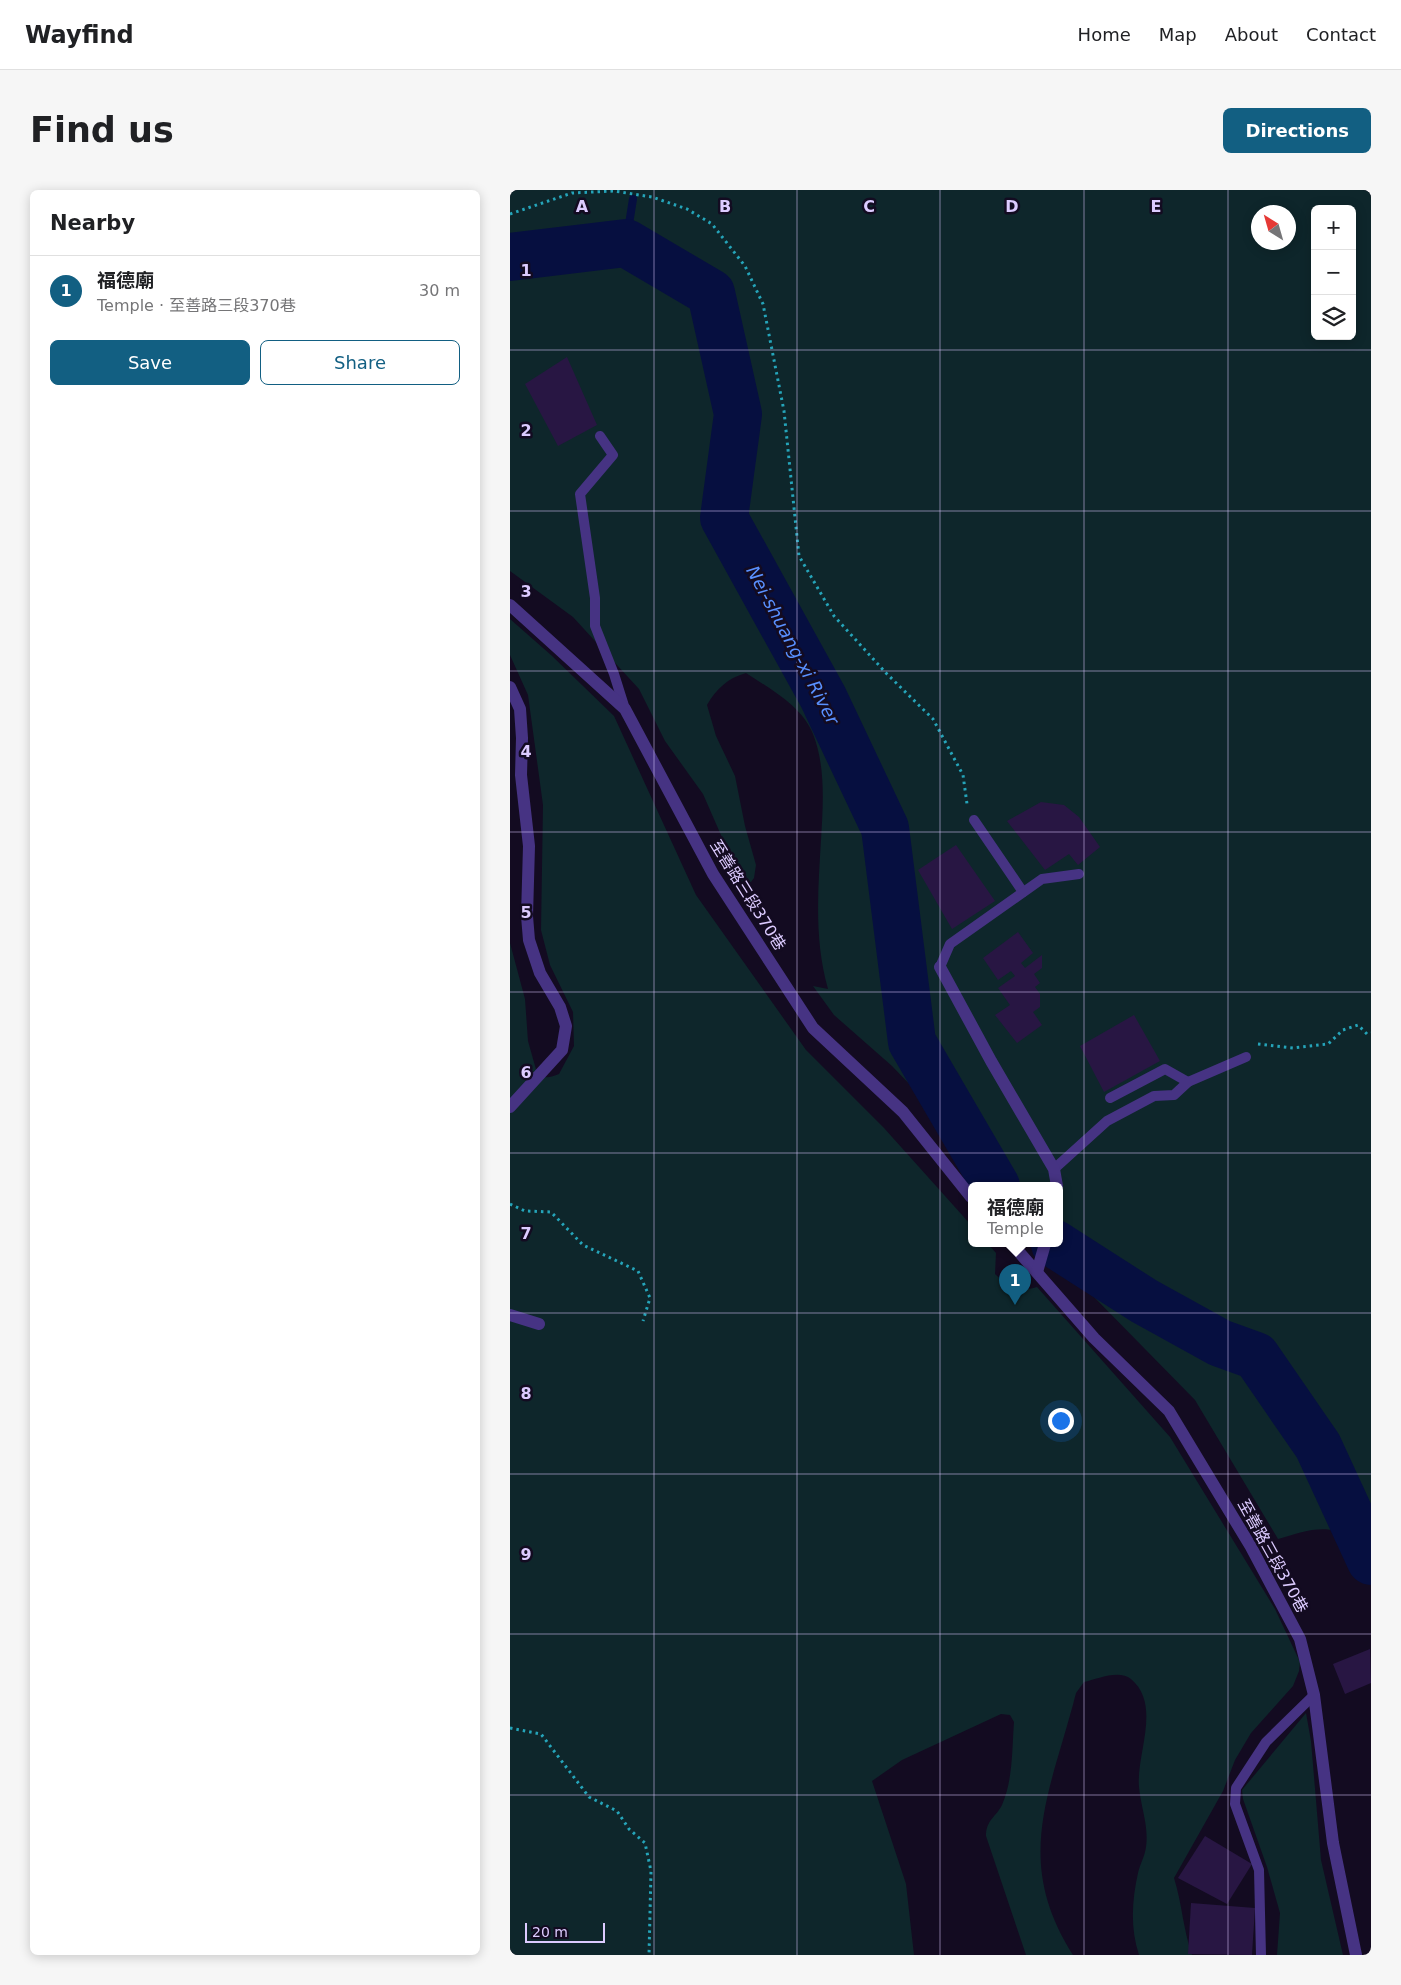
<!DOCTYPE html>
<meta charset="utf-8">
<style>
:root{--surface:#fff;--page:#f6f6f6;--text:#202124;--muted:#757577;--line:#e0e0e0;--accent:#125f82}
body{margin:0;font-family:"DejaVu Sans","Noto Sans TC",sans-serif;background:var(--page);color:var(--text)}
.controls{position:absolute;right:15px;top:15px;display:grid;overflow:hidden;border-radius:8px;box-shadow:0 2px 12px #0003}
.controls button{width:45px;height:45px;display:grid;place-items:center;padding:0;border:0;border-bottom:1px solid var(--line);background:var(--surface);color:var(--text);font:25px sans-serif}
.compass{position:absolute;left:741px;top:15px;width:45px;height:45px;border-radius:50%;background:var(--surface);box-shadow:0 2px 12px #0003;rotate:323deg}
.scale{position:absolute;left:15px;bottom:12px;width:80px;box-sizing:border-box;padding-left:5px;border:2px solid #dccbff;border-top:0;font-size:14px;line-height:18px;white-space:nowrap;color:#dccbff;-webkit-text-stroke:4px #130b21;paint-order:stroke}
.you{position:absolute;left:550px;top:1230px;width:18px;height:18px;margin:-12px;border:4px solid #fff;border-radius:50%;background:#1a73e8;box-shadow:0 0 0 8px #1a73e833}
.badge{display:grid;place-items:center;width:32px;height:32px;border-radius:50%;background:var(--accent);color:#fff;font-size:16px;font-weight:700}
.pin{position:absolute;translate:-50% -41px;filter:drop-shadow(0 1px 2px #0008)}
.pin::after{content:'';position:absolute;top:26px;width:18px;height:15px;background:inherit;clip-path:polygon(0 0,100% 0,50% 100%)}
.popup{position:absolute;left:458px;top:992px;width:95px;height:65px;box-sizing:border-box;display:grid;place-content:center;border-radius:8px;background:var(--surface);filter:drop-shadow(0 1px 4px #0005);font-size:16px;white-space:nowrap;color:var(--muted)}
.popup b{font-size:19px;color:var(--text)}
.popup::after{content:'';position:absolute;left:50%;top:100%;margin-left:-10px;border:10px solid transparent;border-top-color:var(--surface)}
.list{margin:0;padding:0;list-style:none}
h2{display:flex;justify-content:space-between;align-items:center;height:65px;margin:0;padding:0 20px;font-size:21px}
h2 small{font-size:16px;font-weight:400;color:var(--muted)}
.list li{display:grid;grid-template-columns:32px 1fr auto;gap:15px;align-items:center;box-sizing:border-box;height:70px;padding:0 20px;border-top:1px solid var(--line)}
.list b{display:block;font-size:19px;white-space:nowrap}
.list p{margin:0;font-size:16px;white-space:nowrap;color:var(--muted)}
.list em{font-size:16px;font-style:normal;color:var(--muted)}
.actions{display:flex;gap:10px;padding:15px 20px}
.actions a{flex:1;padding:11px 0;border:1px solid var(--accent);border-radius:8px;text-align:center;font-size:18px;color:var(--accent)}
.actions .main{background:var(--accent);color:#fff}
.icon{flex:none;width:28px;height:28px;fill:none;stroke:currentColor;stroke-width:2;stroke-linecap:round;stroke-linejoin:round}
.map{position:relative;flex:none;width:861px;height:1765px;overflow:hidden;border-radius:8px}
header{display:flex;align-items:center;gap:30px;box-sizing:border-box;height:70px;padding:0 25px;background:var(--surface);border-bottom:1px solid var(--line)}
header strong{font-size:24px}
nav{display:flex;gap:28px;margin-inline-start:auto;font-size:18px}
.intro{display:flex;align-items:center;justify-content:space-between;box-sizing:border-box;height:120px;padding:0 30px}
h1{margin:0;font-size:35px}
.button{padding:12px 22px;border-radius:8px;background:var(--accent);color:#fff;font-size:18px;font-weight:700}
main{display:flex;gap:30px;padding:0 30px}
aside{flex:1;background:var(--surface);border-radius:8px;box-shadow:0 2px 12px #0003}
.map>svg:first-child{display:block}
.green{fill:#0e262b;fill-rule:evenodd}
.lines{fill:none;stroke-linecap:round;stroke-linejoin:round}
.stream{stroke:#060f40;stroke-width:8}
.river{stroke:#060f40;stroke-width:48}
.building{fill:#281643}
.path{stroke:#25a4b9;stroke-width:3;stroke-dasharray:2.5 4;stroke-linecap:butt}
.lane{stroke:#463383;stroke-width:10}
.street{stroke:#463383;stroke-width:12}
.grid{fill:none;stroke:#dccbff;stroke-width:1;stroke-opacity:0.55}
.labels{text-anchor:middle;dominant-baseline:central;stroke-width:5;stroke-linejoin:round;paint-order:stroke}
.street-label{font-size:16px;fill:#dccbff;stroke:#130b21}
.water-label{font-size:18px;font-style:italic;fill:#5990ff;stroke:#130b21}
.grid-label{font-size:16px;text-anchor:middle;font-weight:bold;fill:#dccbff;stroke:#130b21;stroke-width:5;stroke-linejoin:round;paint-order:stroke}
</style>
<header>
<strong>Wayfind</strong>
<nav><a>Home</a><a>Map</a><a>About</a><a>Contact</a></nav>
</header>
<div class="intro"><h1>Find us</h1><a class="button">Directions</a></div>
<main>
<aside>
<h2>Nearby<small></small></h2>
<ul class="list">
<li><span class="badge">1</span><div><b>福德廟</b><p>Temple · 至善路三段370巷</p></div><em>30 m</em></li>
</ul>
<div class="actions"><a class="main">Save</a><a>Share</a></div>
</aside>
<div class="map">
<svg width="861" height="1765" viewBox="0 0 861 1765">
<rect width="100%" height="100%" fill="#130b21"/>
<g class="green">
<path d="M0 0H861V1364C856 1357 851 1354 843 1349 817 1332 797 1341 768 1349L685 1210 532 1054H549V996H479L426 922 382 876 324 825 303 796 318 799C304 750 308 701 311 650 313 616 316 577 303 544 292 516 260 499 236 483 218 488 206 499 197 515L206 546 225 586 235 636 246 675 244 688 241 692 232 693 193 604 155 551 129 499 63 427 0 381ZM805 19H842V146H805ZM748 22H778V52H748Z"/>
<path d="M0 429 41 465 104 526 186 705 296 860 374 938 461 1035V1054H478L486 1063 485 1084C501 1099 505 1103 527 1097L660 1247 765 1419 790 1472 789 1481 783 1496 741 1543 725 1570 713 1601 664 1688C672 1713 673 1739 682 1765H629C620 1738 622 1710 628 1683 630 1674 635 1666 636 1657 639 1637 631 1618 629 1597 626 1564 652 1515 621 1489 609 1479 587 1489 574 1492L566 1503C541 1602 502 1669 563 1765H516L476 1646C476 1630 486 1627 492 1615 503 1590 502 1559 504 1532L500 1525 491 1524 392 1570 362 1591 396 1694 404 1765H0V753L15 809 18 851 27 883C34 890 41 887 49 884L64 856 63 822 40 775 31 740 33 615 18 505 0 465Z"/>
<path d="M796 1523 801 1551 811 1670 833 1765H767L770 1723 757 1677 733 1609 732 1600Z"/>
</g>
<g class="lines">
<path class="stream" d="M116 53 123 9"/>
<g class="river">
<path d="M0 67 116 53 201 103 228 224 214 328 313 507 375 638 402 852 486 996"/>
<path d="M545 1054 634 1111 710 1153 746 1166 808 1256 861 1371"/>
</g>
</g>
<g class="building">
<path d="M57 167 87 235 48 256 15 194Z"/>
<path d="M531 612 554 615 569 627 590 657 568 675 559 664 535 680 497 631Z"/>
<path d="M446 655 485 711 442 739 408 680Z"/>
<path d="M508 742 523 763 511 773 515 778 532 765V778L524 784 530 793 525 797 530 804V817L523 822 532 835 507 853 485 825 500 815 488 798 505 786 501 781 488 790 473 768Z"/>
<path d="M624 825 650 871 594 902 570 856Z"/>
<path d="M860 1459 861 1493 835 1504 823 1474Z"/>
<path d="M695 1646 742 1674 717 1714 668 1688Z"/>
<path d="M681 1713 745 1718 742 1765 678 1764Z"/>
</g>
<g class="lines">
<g class="path">
<path d="M0 24 62 3 104 1 142 7 177 19 202 34 235 76 253 114 274 221 289 366 324 426 376 483 423 529 453 585 457 614"/>
<path d="M748 854 783 858 818 854 833 840 848 835 857 844 861 843"/>
<path d="M0 1014 15 1021 41 1022 73 1055 128 1081 140 1108 133 1131"/>
<path d="M0 1538 31 1544 79 1607 107 1621 119 1639 135 1653 141 1681 139 1765"/>
</g>
<g class="lane">
<path d="M90 246 103 265 70 304 85 408V436L104 484 115 519"/>
<path d="M464 630 513 702"/>
<path d="M430 777 440 754 532 689 569 684"/>
<path d="M600 908 655 879 678 892"/>
<path d="M544 979 597 931 644 906 664 905 678 892 736 867"/>
<path d="M751 1765 749 1680 725 1614 726 1598 756 1552 804 1505"/>
</g>
<g class="street">
<path d="M0 415 115 519 203 684 303 838 393 922 461 1007"/>
<path d="M0 497 10 519 12 548 11 585 19 656 17 726 19 750 30 783 50 817 56 836 52 860 0 917"/>
<path d="M430 777 481 871 544 979 547 996"/>
<path d="M502 1054 584 1148 659 1221 741 1357 790 1449 804 1505 823 1653 846 1765"/>
<path d="M527 1082 535 1054"/>
<path d="M0 1125 29 1134"/>
</g>
</g>
<path class="grid" d="M144 0V1765M287 0V1765M430 0V1765M574 0V1765M718 0V1765M0 160H861M0 321H861M0 481H861M0 642H861M0 802H861M0 963H861M0 1123H861M0 1284H861M0 1444H861M0 1605H861"/>
<g class="labels">
<g class="street-label">
<text transform="translate(238 705) rotate(58)">至善路三段370巷</text>
<text transform="translate(763 1366) rotate(61)">至善路三段370巷</text>
</g>
<g class="water-label">
<text transform="translate(283 455) rotate(62)">Nei-shuang-xi River</text>
</g>
</g>
<g class="grid-label">
<text x="72" y="22">A</text>
<text x="215" y="22">B</text>
<text x="359" y="22">C</text>
<text x="502" y="22">D</text>
<text x="646" y="22">E</text>
<text x="16" y="86">1</text>
<text x="16" y="246">2</text>
<text x="16" y="407">3</text>
<text x="16" y="567">4</text>
<text x="16" y="728">5</text>
<text x="16" y="888">6</text>
<text x="16" y="1049">7</text>
<text x="16" y="1209">8</text>
<text x="16" y="1370">9</text>
</g>
</svg>
<div class="controls">
<button>+</button>
<button>−</button>
<button><svg class="icon" aria-label="layers" viewBox="0 0 24 24"><path d="M12 4l9 5-9 5-9-5zM3 14l9 5 9-5"/></svg></button>
</div>
<svg class="compass" viewBox="-18 -18 36 36"><path d="M0-13l5 13h-10z" fill="#e53935"/><path d="M0 13l5-13h-10z" fill="#757577"/></svg>
<div class="scale">20 m</div>
<div class="you"></div>
<div class="pin badge" style="left:505px;top:1115px">1</div>
<div class="popup"><b>福德廟</b>Temple</div>
</div>
</main>
